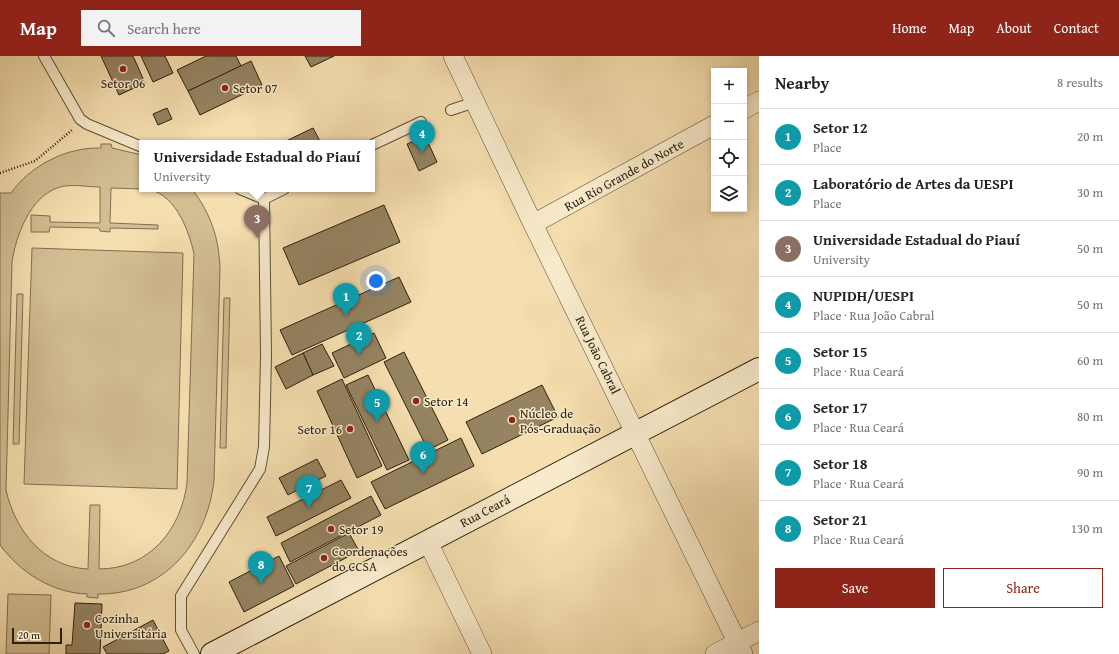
<!DOCTYPE html>
<meta charset="utf-8">
<style>
:root{--surface:#fff;--page:#f2f2f2;--text:#222;--muted:#767676;--line:#e0e0e0;--accent:#8f2418}
body{margin:0;font-family:"Gentium Book Plus",serif;background:var(--page);color:var(--text)}
.controls{position:absolute;right:12px;top:12px;display:grid;overflow:hidden;border-radius:0px;box-shadow:0 2px 6px #0003}
.controls button{width:36px;height:36px;display:grid;place-items:center;padding:0;border:0;border-bottom:1px solid var(--line);background:var(--surface);color:var(--text);font:20px sans-serif}
.scale{position:absolute;left:12px;bottom:10px;width:50px;box-sizing:border-box;padding-left:4px;border:2px solid #2d200e;border-top:0;font-size:11px;line-height:14px;white-space:nowrap;color:#2d200e;-webkit-text-stroke:3px #f8eacb;paint-order:stroke}
.you{position:absolute;left:376px;top:225px;width:14px;height:14px;margin:-10px;border:3px solid #fff;border-radius:50%;background:#1a73e8;box-shadow:0 0 0 6px #1a73e833}
.badge{display:grid;place-items:center;width:26px;height:26px;border-radius:50%;background:var(--accent);color:#fff;font-size:13px;font-weight:700}
.pin{position:absolute;translate:-50% -33px;filter:drop-shadow(0 1px 2px #0008)}
.pin::after{content:'';position:absolute;top:21px;width:14px;height:12px;background:inherit;clip-path:polygon(0 0,100% 0,50% 100%)}
.popup{position:absolute;left:139px;top:84px;width:236px;height:52px;box-sizing:border-box;display:grid;place-content:center;border-radius:0px;background:var(--surface);filter:drop-shadow(0 1px 3px #0005);font-size:13px;white-space:nowrap;color:var(--muted)}
.popup b{font-size:15px;color:var(--text)}
.popup::after{content:'';position:absolute;left:50%;top:100%;margin-left:-8px;border:8px solid transparent;border-top-color:var(--surface)}
.list{margin:0;padding:0;list-style:none}
h2{display:flex;justify-content:space-between;align-items:center;height:52px;margin:0;padding:0 16px;font-size:17px}
h2 small{font-size:13px;font-weight:400;color:var(--muted)}
.list li{display:grid;grid-template-columns:26px 1fr auto;gap:12px;align-items:center;box-sizing:border-box;height:56px;padding:0 16px;border-top:1px solid var(--line)}
.list b{display:block;font-size:15px;white-space:nowrap}
.list p{margin:0;font-size:13px;white-space:nowrap;color:var(--muted)}
.list em{font-size:13px;font-style:normal;color:var(--muted)}
.actions{display:flex;gap:8px;padding:12px 16px}
.actions a{flex:1;padding:9px 0;border:1px solid var(--accent);border-radius:0px;text-align:center;font-size:14px;color:var(--accent)}
.actions .main{background:var(--accent);color:#fff}
.icon{flex:none;width:22px;height:22px;fill:none;stroke:currentColor;stroke-width:2;stroke-linecap:round;stroke-linejoin:round}
.map{position:relative;flex:none;width:759px;height:598px;overflow:hidden}
header{display:flex;align-items:center;gap:24px;box-sizing:border-box;height:56px;padding:0 20px;background:var(--accent);color:#fff}
header strong{font-size:19px}
nav{display:flex;gap:22px;margin-inline-start:auto;font-size:14px}
.search{width:280px;height:36px;background:var(--page);display:flex;align-items:center;gap:10px;box-sizing:border-box;padding:0 14px;border-radius:0px;color:var(--muted);font-size:15px}
main{display:flex}
aside{flex:1;background:var(--surface)}
.map>svg:first-child{display:block}
.green{fill:#d3be94;stroke:#806f51}
.building{fill:#958362;stroke:#2d200e}
.lines{fill:none;stroke-linecap:round;stroke-linejoin:round}
.lane-casing{stroke:#5f5036;stroke-width:12}
.street-casing{stroke:#5f5036;stroke-width:20}
.secondary-casing{stroke:#2d200e;stroke-width:24}
.path{stroke:#2d200e;stroke-width:2.5;stroke-dasharray:1 2;stroke-linecap:butt}
.lane{stroke:#f8eacb;stroke-width:10}
.street{stroke:#f8eacb;stroke-width:19}
.secondary{stroke:#f8eacb;stroke-width:22}
.poi-dot{fill:#8f2418;stroke:#f8eacb;stroke-width:1.5}
.labels{text-anchor:middle;dominant-baseline:central;stroke-width:3;stroke-linejoin:round;paint-order:stroke}
.poi-label{font-size:13px;fill:#2d200e;stroke:#f8eacb;text-anchor:start}
.street-label{font-size:13px;fill:#2d200e;stroke:#f8eacb}
</style>
<header>
<strong>Map</strong>
<div class="search"><svg class="icon" aria-label="search" viewBox="0 0 24 24"><circle cx="10" cy="10" r="6"/><path d="M15 15l6 6"/></svg>Search here</div>
<nav><a>Home</a><a>Map</a><a>About</a><a>Contact</a></nav>
</header>
<main>
<div class="map">
<svg width="759" height="598" viewBox="0 0 759 598">
<rect width="100%" height="100%" fill="#f5deaf"/>
<filter id="stains"><feTurbulence type="fractalNoise" baseFrequency=".005" numOctaves="4"/><feColorMatrix values="0 0 0 0 .2 0 0 0 0 .09 0 0 0 0 .02 0 0 0 .5 -.17"/></filter>
<radialGradient id="worn" r=".72"><stop offset=".6" stop-color="#630" stop-opacity="0"/><stop offset="1" stop-color="#630" stop-opacity=".3"/></radialGradient>
<g class="green">
<path d="M101 88H111L112 92 142 99V133L111 132 110 167 158 169V173L110 172V176L100 175 99 172 50 171 49 176H31V159L50 160V166L100 167V131C88 131 69 127 57 132 30 142 16 179 12 206L6 434C15 474 43 511 88 513L90 449H100L99 513C149 513 181 474 187 427L194 198C189 174 174 134 144 133H192C211 158 219 182 220 213L214 425C207 486 164 539 98 538V542L87 541V538C52 537 20 516 0 489V137H11C31 109 67 91 101 92Z"/>
<path d="M32 192 183 197 177 433 24 428Z"/>
<path d="M17 238H23L19 388H13Z"/>
<path d="M224 242H230L226 392H220Z"/>
<path d="M8 538 51 539 49 598H6Z"/>
</g>
<g class="building">
<path d="M101 0H133L145 27 119 39Z"/>
<path d="M141 0H165L173 17 153 26Z"/>
<path d="M206 0H236L241 10 188 35 177 14Z"/>
<path d="M305 0H334L311 11Z"/>
<path d="M251 5 262 29 200 59 188 35Z"/>
<path d="M167 52 172 63 158 69 153 58Z"/>
<path d="M313 72 321 87H282Z"/>
<path d="M425 80 437 106 419 115 407 88Z"/>
<path d="M384 149 400 186 299 229 283 192Z"/>
<path d="M399 221 411 246 292 299 280 274Z"/>
<path d="M374 277 386 302 344 322 332 297Z"/>
<path d="M322 288 334 310 313 319 303 297Z"/>
<path d="M404 296 448 384 428 394 384 306Z"/>
<path d="M303 297 313 319 286 333 275 311Z"/>
<path d="M368 319 409 404 387 414 346 329Z"/>
<path d="M342 323 382 410 357 422 317 335Z"/>
<path d="M542 329 558 361 482 398 466 366Z"/>
<path d="M461 382 474 410 385 453 371 426Z"/>
<path d="M317 403 326 420 288 439 279 422Z"/>
<path d="M341 424 351 442 276 480 267 461Z"/>
<path d="M371 440 381 459 290 506 281 487Z"/>
<path d="M349 477 359 495 296 528 286 510Z"/>
<path d="M279 500 294 530 244 556 229 526Z"/>
<path d="M75 547 102 548 100 598H66V589H72Z"/>
<path d="M153 564 169 595 163 598H107L103 591Z"/>
</g>
<g class="lines">
<defs>
<g id="lane">
<path d="M44 0 80 63 87 68 142 91"/>
<path d="M451 54 475 46"/>
<path d="M372 89 421 66"/>
<path d="M240 133 264 143 284 133"/>
<path d="M194 598 181 574V540L260 413 264 391 266 299 264 143"/>
</g>
<g id="street">
<path d="M453 0 533 168 743 598"/>
<path d="M744 53 759 45"/>
<path d="M533 168 714 69"/>
<path d="M428 486 482 598"/>
<path d="M715 598 759 575"/>
</g>
<path id="secondary" d="M212 598 759 313"/>
</defs>
<use href="#lane" class="lane-casing"/>
<use href="#street" class="street-casing"/>
<use href="#secondary" class="secondary-casing"/>
<path class="path" d="M0 117 35 105 72 74"/>
<use href="#lane" class="lane"/>
<use href="#street" class="street"/>
<use href="#secondary" class="secondary"/>
</g>
<g class="poi-dot">
<circle cx="123" cy="13" r="4"/>
<circle cx="225" cy="32" r="4"/>
<circle cx="416" cy="345" r="4"/>
<circle cx="512" cy="364" r="4"/>
<circle cx="350" cy="373" r="4"/>
<circle cx="331" cy="473" r="4"/>
<circle cx="324" cy="502" r="4"/>
<circle cx="87" cy="569" r="4"/>
</g>
<g class="labels">
<g class="poi-label">
<text x="123" y="27" text-anchor="middle">Setor 06</text>
<text x="233" y="32">Setor 07</text>
<text x="424" y="345">Setor 14</text>
<text x="520" y="357">Núcleo de<tspan x="520" dy="15">Pós-Graduação</tspan></text>
<text x="342" y="373" text-anchor="end">Setor 16</text>
<text x="339" y="473">Setor 19</text>
<text x="332" y="495">Coordenações<tspan x="332" dy="15">do CCSA</tspan></text>
<text x="95" y="562">Cozinha<tspan x="95" dy="15">Universitária</tspan></text>
</g>
<g class="street-label">
<text transform="translate(624 119) rotate(-29)">Rua Rio Grande do Norte</text>
<text transform="translate(598 299) rotate(64)">Rua João Cabral</text>
<text transform="translate(485 455) rotate(-28)">Rua Ceará</text>
</g>
</g>
<rect width="100%" height="100%" filter="url(#stains)"/>
<rect width="100%" height="100%" fill="url(#worn)"/>
</svg>
<div class="controls">
<button>+</button>
<button>−</button>
<button><svg class="icon" aria-label="locate" viewBox="0 0 24 24"><circle cx="12" cy="12" r="6"/><path d="M12 2v4M12 18v4M2 12h4M18 12h4"/></svg></button>
<button><svg class="icon" aria-label="layers" viewBox="0 0 24 24"><path d="M12 4l9 5-9 5-9-5zM3 14l9 5 9-5"/></svg></button>
</div>
<div class="scale">20 m</div>
<div class="you"></div>
<div class="pin badge" style="left:346px;top:260px;background:#0f9aa8">1</div>
<div class="pin badge" style="left:359px;top:299px;background:#0f9aa8">2</div>
<div class="pin badge" style="left:257px;top:182px;background:#8d6e63">3</div>
<div class="popup"><b>Universidade Estadual do Piauí</b>University</div>
<div class="pin badge" style="left:422px;top:97px;background:#0f9aa8">4</div>
<div class="pin badge" style="left:377px;top:366px;background:#0f9aa8">5</div>
<div class="pin badge" style="left:423px;top:418px;background:#0f9aa8">6</div>
<div class="pin badge" style="left:309px;top:452px;background:#0f9aa8">7</div>
<div class="pin badge" style="left:261px;top:528px;background:#0f9aa8">8</div>
</div>
<aside>
<h2>Nearby<small>8 results</small></h2>
<ul class="list">
<li><span class="badge" style="background:#0f9aa8">1</span><div><b>Setor 12</b><p>Place</p></div><em>20 m</em></li>
<li><span class="badge" style="background:#0f9aa8">2</span><div><b>Laboratório de Artes da UESPI</b><p>Place</p></div><em>30 m</em></li>
<li><span class="badge" style="background:#8d6e63">3</span><div><b>Universidade Estadual do Piauí</b><p>University</p></div><em>50 m</em></li>
<li><span class="badge" style="background:#0f9aa8">4</span><div><b>NUPIDH/UESPI</b><p>Place · Rua João Cabral</p></div><em>50 m</em></li>
<li><span class="badge" style="background:#0f9aa8">5</span><div><b>Setor 15</b><p>Place · Rua Ceará</p></div><em>60 m</em></li>
<li><span class="badge" style="background:#0f9aa8">6</span><div><b>Setor 17</b><p>Place · Rua Ceará</p></div><em>80 m</em></li>
<li><span class="badge" style="background:#0f9aa8">7</span><div><b>Setor 18</b><p>Place · Rua Ceará</p></div><em>90 m</em></li>
<li><span class="badge" style="background:#0f9aa8">8</span><div><b>Setor 21</b><p>Place · Rua Ceará</p></div><em>130 m</em></li>
</ul>
<div class="actions"><a class="main">Save</a><a>Share</a></div>
</aside>
</main>
